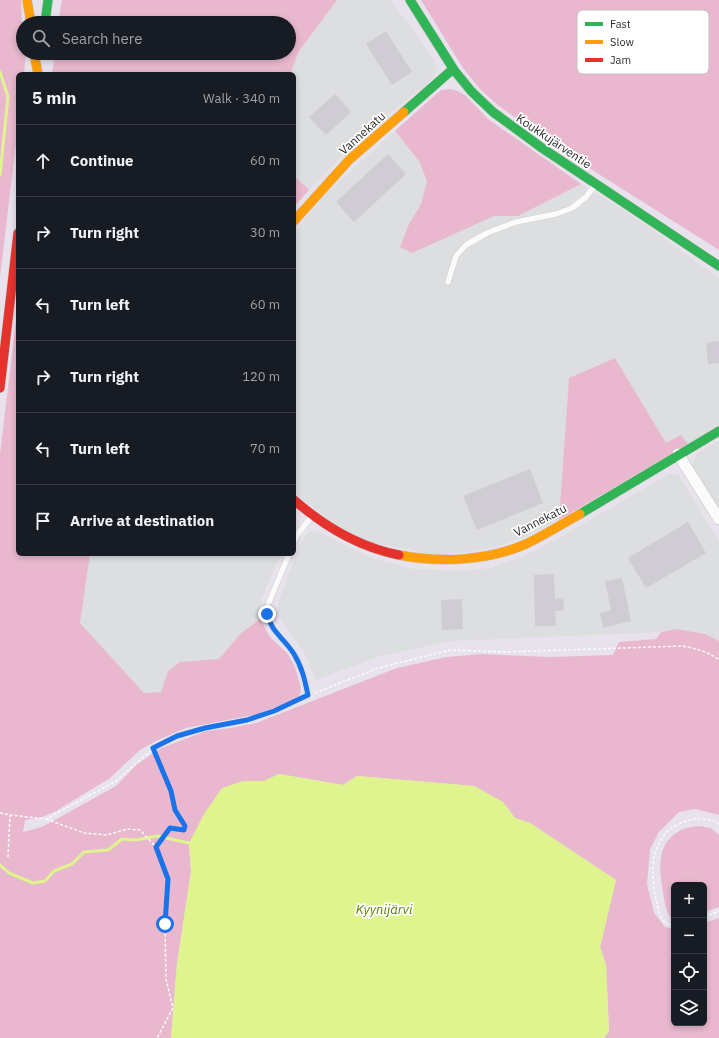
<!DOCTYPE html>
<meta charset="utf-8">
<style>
:root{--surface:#171b24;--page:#242831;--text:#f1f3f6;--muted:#9ea1a6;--line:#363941}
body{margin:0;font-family:"IBM Plex Sans",sans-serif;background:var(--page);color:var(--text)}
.controls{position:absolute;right:12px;bottom:12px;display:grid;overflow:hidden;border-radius:6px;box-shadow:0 2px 6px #0003}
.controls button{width:36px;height:36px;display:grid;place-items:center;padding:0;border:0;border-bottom:1px solid var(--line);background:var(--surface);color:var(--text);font:20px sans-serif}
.stop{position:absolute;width:12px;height:12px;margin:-9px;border:3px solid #1a73e8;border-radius:50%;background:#fff}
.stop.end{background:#1a73e8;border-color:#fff;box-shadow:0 1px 4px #0008}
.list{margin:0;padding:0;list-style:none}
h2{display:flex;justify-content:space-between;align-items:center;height:52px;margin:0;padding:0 16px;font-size:17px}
h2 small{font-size:13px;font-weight:400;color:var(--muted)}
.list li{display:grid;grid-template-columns:26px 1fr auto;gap:12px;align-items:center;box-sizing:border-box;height:72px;padding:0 16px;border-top:1px solid var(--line)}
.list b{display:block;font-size:15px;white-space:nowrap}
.list em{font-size:13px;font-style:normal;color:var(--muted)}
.icon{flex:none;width:22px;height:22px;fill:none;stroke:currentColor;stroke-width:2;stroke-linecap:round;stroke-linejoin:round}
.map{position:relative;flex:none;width:719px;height:1038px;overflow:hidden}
.search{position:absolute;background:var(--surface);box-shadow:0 2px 6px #0003;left:16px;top:16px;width:280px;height:44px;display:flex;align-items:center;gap:10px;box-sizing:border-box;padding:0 14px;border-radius:22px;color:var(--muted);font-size:15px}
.panel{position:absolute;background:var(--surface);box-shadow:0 2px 6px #0003;left:16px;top:72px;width:280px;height:484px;border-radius:6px}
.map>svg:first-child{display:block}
.industrial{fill:#dcdedf}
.green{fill:#e9b8ce}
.water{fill:#dff48f}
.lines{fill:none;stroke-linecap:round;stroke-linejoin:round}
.stream{stroke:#dff48f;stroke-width:3}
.building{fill:#d0ccd3}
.lane-casing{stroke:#c2c2c2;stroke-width:6}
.street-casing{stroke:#c2c2c2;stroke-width:12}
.fast-casing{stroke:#c2c2c2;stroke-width:10}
.slow-casing{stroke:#c2c2c2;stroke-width:10}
.jam-casing{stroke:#c2c2c2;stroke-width:10}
.path{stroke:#fbfbfc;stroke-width:1.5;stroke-dasharray:3 2;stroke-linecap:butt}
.lane{stroke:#fbfbfc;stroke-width:5.5}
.street{stroke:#fbfbfc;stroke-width:11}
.fast{stroke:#30b455;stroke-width:9}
.slow{stroke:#ff9f0a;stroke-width:9}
.jam{stroke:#e5322d;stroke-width:9}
.route{stroke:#1a73e8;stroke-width:5}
.labels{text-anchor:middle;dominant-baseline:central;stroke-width:3.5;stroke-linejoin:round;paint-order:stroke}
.street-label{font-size:12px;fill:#2d2d2d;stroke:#fff}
.water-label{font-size:13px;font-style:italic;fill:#5a7e05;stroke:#fff}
.key{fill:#fff;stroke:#c0c0c0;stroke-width:1}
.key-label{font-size:11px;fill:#2d2d2d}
</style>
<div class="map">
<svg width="719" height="1038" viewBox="0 0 719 1038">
<rect width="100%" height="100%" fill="#e7e2eb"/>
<g class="industrial">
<path d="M337 0H390L434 59 436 69 434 76 428 83 361 136 309 190 294 176V74H290L299 51Z"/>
<path d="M395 131 419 161 427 181 421 204 409 224 400 246 412 252 494 216H518L581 184 638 220 719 278V426L688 444 666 443 615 358 569 378 559 520 520 539 498 546 467 552 435 555 371 542 341 528 294 493V235L301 224 325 194Z"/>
<path d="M719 440V510L693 468V462L695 457 699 452Z"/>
<path d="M669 474 678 475 682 480 719 542V641L705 634 676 629 661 632 450 641 377 657 316 680 304 652 277 614 279 600 301 543 309 532 317 531 369 557 412 569 460 571 492 568 526 555 564 535Z"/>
<path d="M90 554H281L261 599 260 619 240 634 219 659 180 662 161 692 144 693 80 623Z"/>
</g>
<g class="green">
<path d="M0 0H21L23 53H26L24 74H18V127L0 277Z"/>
<path d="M62 0H337L299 51 290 74H52L55 53H289V23H58Z"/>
<path d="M421 0H719V250L578 161 499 106 481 90 463 68Z"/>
<path d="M450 89 458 91 466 96 488 119 581 184 518 216H494L412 253 400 247 409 224 421 204 427 181 419 161 395 131 441 90Z"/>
<path d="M294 176 309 190 294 207Z"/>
<path d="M18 305V554H90L80 623 144 693 161 692 168 671 180 662 219 659 240 634 260 619 270 637 288 654 295 667 300 684 301 692 299 696 291 701 258 714 186 728 158 740 140 750 110 778 56 811 42 817 25 820 23 832 42 827 116 786 136 765 159 749 206 731 231 728 256 723 397 668 447 657 482 654 550 657 613 655 619 642 656 639 661 632 676 629 705 634 719 641V815L695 809 679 812 659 832 650 849 647 884 654 913 665 927 674 929V1023H704V923L719 918V1038H604L609 1031 606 965 600 947 616 880 530 823 515 818 503 802 474 786 357 776 343 785 279 774 264 781H243L189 843 191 871 177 964 171 1038H0V454Z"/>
<path d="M615 358 666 443 681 435 688 444 559 520 569 378Z"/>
<path d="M699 826 711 828 719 835V907L704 912V885H674L673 920C665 912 665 903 663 892 659 867 656 841 683 829 688 827 694 827 699 826Z"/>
</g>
<path class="water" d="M279 774 343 785 357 776 474 786 503 802 515 818 530 823 616 880 600 947 606 965 609 1031 604 1038H171L177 964 191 871 189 843 204 814 222 788 243 781H264Z"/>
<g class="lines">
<g class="stream">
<path d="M0 72 8 97 0 175"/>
<path d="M0 865 9 873 33 883 45 881 54 871 72 864 84 852 108 850 122 839 136 840 157 836 189 843"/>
</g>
</g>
<g class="building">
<path d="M386 31 412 72 392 85 366 44Z"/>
<path d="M335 94 351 112 326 135 309 117Z"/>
<path d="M388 154 406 174 354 222 336 202Z"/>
<path d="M719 341V363L708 364 706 343Z"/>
<path d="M530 469 543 503 477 530 463 496Z"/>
<path d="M688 522 706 553 646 588 628 558Z"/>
<path d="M554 574 555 599 563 598 564 611H555L556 626H535L534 575Z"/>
<path d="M622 578 631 621 603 628 600 613 611 610 605 581Z"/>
<path d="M462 599 463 629 442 630 441 600Z"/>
</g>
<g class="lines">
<defs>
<g id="lane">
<path d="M448 282 456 256 466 245 487 233 516 222 556 214 572 208 586 197 595 185"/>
<path d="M294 542 297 535 312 516"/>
<path d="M289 554 267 607C267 633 285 636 296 657 302 669 305 682 308 695"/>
</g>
<path id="street" d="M678 454 719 519"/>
<g id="fast">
<path d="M410 0 454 70 471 91 493 112 542 148 719 266"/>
<path d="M45 23 48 0"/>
<path d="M404 112 453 69"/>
<path d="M580 514 719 431"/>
</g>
<g id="slow">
<path d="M27 0 31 23"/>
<path d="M34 53 38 74"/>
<path d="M294 221 350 159 404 112"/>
<path d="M399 555C441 563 487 561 526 544 545 535 562 524 580 514"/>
</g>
<g id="jam">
<path d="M0 388 18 233"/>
<path d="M294 500C325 527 358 547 399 555"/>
</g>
</defs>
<use href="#lane" class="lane-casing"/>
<use href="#street" class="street-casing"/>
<use href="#fast" class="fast-casing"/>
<use href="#slow" class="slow-casing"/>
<use href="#jam" class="jam-casing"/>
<g class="path">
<path d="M315 693 378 668 450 650 505 652 683 646C696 649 708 651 719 660"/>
<path d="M153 749 171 791 175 810 185 825 184 830 170 828 156 847 168 879 165 925 166 979 173 1008 157 1038"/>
<path d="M0 813 10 815 46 819 116 781 153 749 177 736 205 728 247 720 274 711 302 698"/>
<path d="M46 819 84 833 107 835 127 829 140 830 156 847"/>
<path d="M8 857 10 815"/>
<path d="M704 917 719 911"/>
<path d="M674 926C670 925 666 924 663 920 655 909 651 872 654 858 656 850 659 842 664 835 669 827 681 823 690 820 698 817 712 819 719 824"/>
</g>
<use href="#lane" class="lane"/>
<use href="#street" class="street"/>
<use href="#fast" class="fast"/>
<use href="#slow" class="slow"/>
<use href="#jam" class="jam"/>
</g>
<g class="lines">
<path class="route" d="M165 924 168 879 156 847 170 828 184 830 185 826 175 810 171 791 153 748 177 736 205 728 247 720 274 711 308 695C305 681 302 667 294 654 285 639 271 632 267 614"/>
</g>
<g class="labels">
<g class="street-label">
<text transform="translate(362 133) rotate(-42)">Vannekatu</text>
<text transform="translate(554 141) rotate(34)">Koukkujärventie</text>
<text transform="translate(540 520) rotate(-27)">Vannekatu</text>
</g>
<g class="water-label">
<text x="384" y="909">Kyynijärvi</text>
</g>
</g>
<rect x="577" y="10" width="132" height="64" rx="6" class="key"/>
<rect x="585" y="22" width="18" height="4" fill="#30b455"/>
<rect x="585" y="40" width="18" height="4" fill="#ff9f0a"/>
<rect x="585" y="58" width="18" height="4" fill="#e5322d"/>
<g class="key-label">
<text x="610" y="28">Fast</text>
<text x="610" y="46">Slow</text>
<text x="610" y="64">Jam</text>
</g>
</svg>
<div class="controls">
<button>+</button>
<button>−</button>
<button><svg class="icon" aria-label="locate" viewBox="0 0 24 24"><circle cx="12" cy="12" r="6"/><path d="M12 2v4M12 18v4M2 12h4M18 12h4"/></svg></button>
<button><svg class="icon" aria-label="layers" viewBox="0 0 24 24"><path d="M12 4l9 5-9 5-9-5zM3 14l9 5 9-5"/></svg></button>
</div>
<div class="stop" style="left:165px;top:924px"></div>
<div class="stop end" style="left:267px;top:614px"></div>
<div class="search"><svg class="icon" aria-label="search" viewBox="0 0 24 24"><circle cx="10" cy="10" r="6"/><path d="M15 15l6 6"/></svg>Search here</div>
<section class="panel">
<h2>5 min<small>Walk · 340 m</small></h2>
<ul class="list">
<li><svg class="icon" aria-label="ahead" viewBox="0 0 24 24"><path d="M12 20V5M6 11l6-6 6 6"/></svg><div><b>Continue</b></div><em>60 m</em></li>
<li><svg class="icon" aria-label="right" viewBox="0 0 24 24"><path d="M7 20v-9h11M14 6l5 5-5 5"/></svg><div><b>Turn right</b></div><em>30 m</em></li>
<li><svg class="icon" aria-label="left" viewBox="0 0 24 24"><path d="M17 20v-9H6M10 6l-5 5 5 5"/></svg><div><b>Turn left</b></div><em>60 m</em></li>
<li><svg class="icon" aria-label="right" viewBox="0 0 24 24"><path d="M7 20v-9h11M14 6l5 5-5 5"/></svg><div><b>Turn right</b></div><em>120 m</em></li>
<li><svg class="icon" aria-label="left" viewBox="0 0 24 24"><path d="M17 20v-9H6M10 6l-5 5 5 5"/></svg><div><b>Turn left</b></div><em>70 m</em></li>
<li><svg class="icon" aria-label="arrive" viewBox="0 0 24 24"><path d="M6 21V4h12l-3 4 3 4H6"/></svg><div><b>Arrive at destination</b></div></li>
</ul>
</section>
</div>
